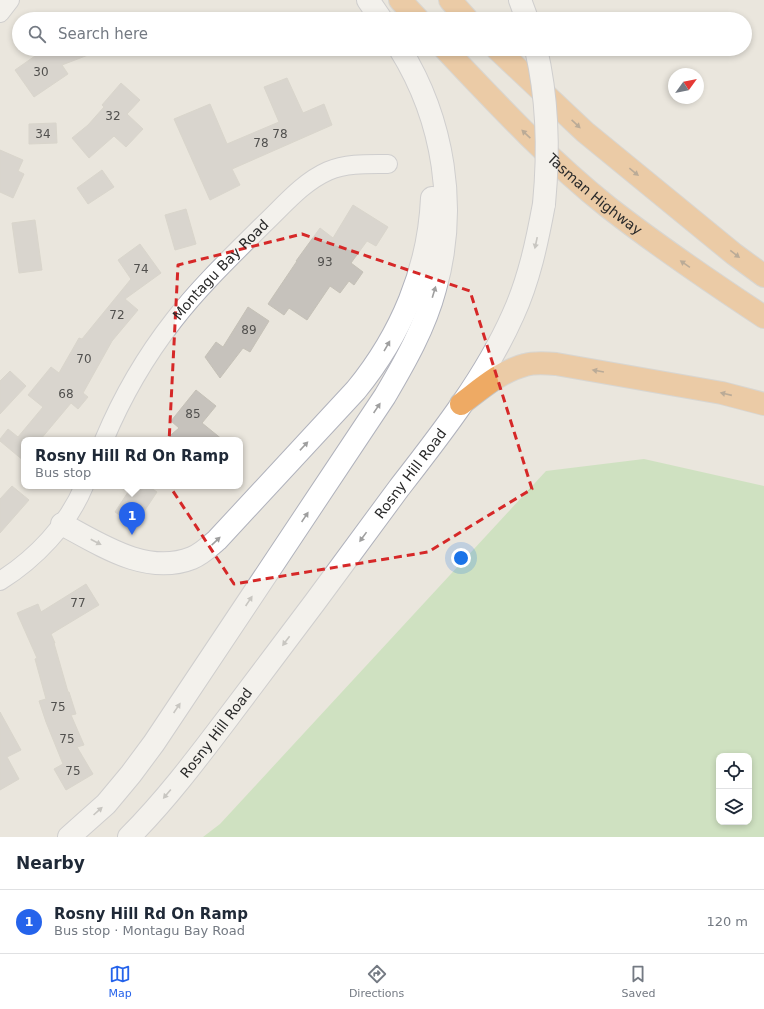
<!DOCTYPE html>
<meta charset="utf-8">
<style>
:root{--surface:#fff;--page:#f2f2f3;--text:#1f2937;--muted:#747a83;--line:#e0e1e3;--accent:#2563eb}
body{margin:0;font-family:"DejaVu Sans",sans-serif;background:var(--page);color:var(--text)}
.controls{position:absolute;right:12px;bottom:12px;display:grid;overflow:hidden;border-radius:8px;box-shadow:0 2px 6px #0003}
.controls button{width:36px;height:36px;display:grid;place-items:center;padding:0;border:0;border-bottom:1px solid var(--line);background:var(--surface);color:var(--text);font:20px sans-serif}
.compass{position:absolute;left:668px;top:68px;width:36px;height:36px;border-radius:50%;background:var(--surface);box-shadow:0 2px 6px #0003;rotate:57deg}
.you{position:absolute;left:461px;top:558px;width:14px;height:14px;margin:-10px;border:3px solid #fff;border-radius:50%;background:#1a73e8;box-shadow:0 0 0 6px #1a73e833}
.badge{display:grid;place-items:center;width:26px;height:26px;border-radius:50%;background:var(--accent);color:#fff;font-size:13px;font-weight:700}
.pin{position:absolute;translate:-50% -33px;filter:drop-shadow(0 1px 2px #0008)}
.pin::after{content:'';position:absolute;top:21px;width:14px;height:12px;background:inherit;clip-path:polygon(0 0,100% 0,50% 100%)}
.popup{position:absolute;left:21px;top:437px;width:222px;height:52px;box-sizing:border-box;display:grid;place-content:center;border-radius:8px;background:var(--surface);filter:drop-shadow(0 1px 3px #0005);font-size:13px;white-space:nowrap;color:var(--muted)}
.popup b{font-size:15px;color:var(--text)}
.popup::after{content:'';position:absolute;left:50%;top:100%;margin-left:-8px;border:8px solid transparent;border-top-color:var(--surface)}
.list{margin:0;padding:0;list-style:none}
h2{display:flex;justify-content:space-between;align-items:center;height:52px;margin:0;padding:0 16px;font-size:17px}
h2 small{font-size:13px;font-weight:400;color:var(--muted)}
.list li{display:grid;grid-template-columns:26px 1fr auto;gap:12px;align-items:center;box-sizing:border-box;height:64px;padding:0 16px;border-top:1px solid var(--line)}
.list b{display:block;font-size:15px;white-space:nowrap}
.list p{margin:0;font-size:13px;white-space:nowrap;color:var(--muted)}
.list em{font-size:13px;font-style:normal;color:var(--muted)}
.icon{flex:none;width:22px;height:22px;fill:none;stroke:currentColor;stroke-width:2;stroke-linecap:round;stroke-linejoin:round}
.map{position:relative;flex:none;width:764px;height:837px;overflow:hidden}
.search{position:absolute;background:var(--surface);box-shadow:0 2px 6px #0003;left:12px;right:12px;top:12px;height:44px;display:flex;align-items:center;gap:10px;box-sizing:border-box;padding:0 14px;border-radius:22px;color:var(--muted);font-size:15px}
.sheet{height:116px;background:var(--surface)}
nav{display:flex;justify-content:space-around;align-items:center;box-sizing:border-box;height:56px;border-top:1px solid var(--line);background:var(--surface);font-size:11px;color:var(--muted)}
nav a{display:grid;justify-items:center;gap:2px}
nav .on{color:var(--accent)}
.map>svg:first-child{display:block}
.green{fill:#afdc9f;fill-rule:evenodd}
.building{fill:#c6c2bc;stroke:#c5c1b7}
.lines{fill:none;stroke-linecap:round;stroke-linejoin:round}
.street-casing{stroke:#b0b2bc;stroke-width:20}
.secondary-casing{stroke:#b0b2bc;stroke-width:24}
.highway-casing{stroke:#c3c3c3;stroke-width:24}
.street{stroke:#fff;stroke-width:18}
.secondary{stroke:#fff;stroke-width:22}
.highway{stroke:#eeaa64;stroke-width:22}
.secondary-bridge-casing{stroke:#b0b2bc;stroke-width:24;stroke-linecap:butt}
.secondary-bridge{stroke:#fff;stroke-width:22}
.oneway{fill:#826444}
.oneway2{fill:#9f9f9f}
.marked{fill:none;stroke:#d62828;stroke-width:3;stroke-dasharray:8 5;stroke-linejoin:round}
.labels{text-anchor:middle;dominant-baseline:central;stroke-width:4;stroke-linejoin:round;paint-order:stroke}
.number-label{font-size:12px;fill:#51504e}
.street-label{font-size:14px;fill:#2a2a2a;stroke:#fff}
</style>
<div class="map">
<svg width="764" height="837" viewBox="0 0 764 837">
<rect width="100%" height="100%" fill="#eae6dd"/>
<path class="green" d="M644 459 764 486V837H203L220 824 546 471ZM719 756H749V822H719Z"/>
<g class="building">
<path d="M45 49H101V50L62 65 68 74 34 97 15 70Z"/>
<path d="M287 78 303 113 324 104 332 125 232 169 240 185 210 200 174 119 210 104 227 144 279 122 264 87Z"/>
<path d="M121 83 140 100 127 114 143 129 126 147 114 136 89 158 72 138 88 125 104 107 102 105Z"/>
<path d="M56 123 57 143 29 144V124Z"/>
<path d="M0 150 23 160 18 171 24 174 13 198 0 192Z"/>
<path d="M102 170 114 187 88 204 77 188Z"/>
<path d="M353 205 388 227 376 246 367 241 351 263 363 272 354 285 349 281 340 293 330 286 307 320 289 308 284 315 268 304 297 261H296L320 228 333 238Z"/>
<path d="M186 209 196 244 175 250 165 215Z"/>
<path d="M35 220 42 270 19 273 12 223Z"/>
<path d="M140 244 161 273 125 299 138 310 112 341 83 393 88 397 78 409 71 403 40 440H22L24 441V461L0 441V439L8 429 18 437 43 407 28 395 51 367 59 373 79 338 82 339 131 279 118 260Z"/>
<path d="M248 307 269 321 250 352 243 348 220 378 205 357 216 342 223 347Z"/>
<path d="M10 371 26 386 0 414V381Z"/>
<path d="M196 390 216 406 202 423 223 440H165L179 428 171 421Z"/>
<path d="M12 486 29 500 0 533V499Z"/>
<path d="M132 486H148L157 492 135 525 115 512Z"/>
<path d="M86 584 99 605 51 634 55 643H54L68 692H69L76 714 71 715 84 745 77 747 93 774 66 790 54 769 63 764 46 722 39 701 46 699 35 659 37 658 17 613 38 604 41 612Z"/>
<path d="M0 712 21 750 7 757 19 779 0 790Z"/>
</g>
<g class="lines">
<defs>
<g id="street">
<path d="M0 13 10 0"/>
<path id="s1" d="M104 440C122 397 145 357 174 320 201 285 234 254 265 223 284 205 303 182 328 171 347 163 368 164 388 164"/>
<path d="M0 581C35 559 68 525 84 486"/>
</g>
<g id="secondary">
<path d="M368 0 381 19"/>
<path d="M520 0 527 19"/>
<path d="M62 524C101 545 147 576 192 558 202 554 210 546 217 540L356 390C401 335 429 269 432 198"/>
<path d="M69 837 106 804 131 774 154 743 385 396C405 362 425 327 435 289 458 208 444 120 400 49"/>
<path id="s2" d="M129 837C165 801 196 760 227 719 256 680 286 641 315 602 343 564 371 526 399 488 441 434 485 378 513 315 529 280 537 242 544 204"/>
</g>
<g id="highway">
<path d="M400 0 418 19"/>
<path d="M450 0 467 19"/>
<path id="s3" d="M445 49C497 104 549 160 608 207 658 246 711 282 764 317"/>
<path d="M497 49 585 132 734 254 764 276"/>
<path d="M461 404C481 389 501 371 525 365 535 362 546 363 556 364L722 393 764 404"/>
</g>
</defs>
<use href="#street" class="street-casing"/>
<use href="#secondary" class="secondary-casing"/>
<use href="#highway" class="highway-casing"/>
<use href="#street" class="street"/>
<use href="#secondary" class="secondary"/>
<use href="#highway" class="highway"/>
<defs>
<path id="secondary-bridge" d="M536 49C548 100 549 152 544 204"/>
</defs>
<use href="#secondary-bridge" class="secondary-bridge-casing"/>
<use href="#secondary-bridge" class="secondary-bridge"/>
</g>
<defs><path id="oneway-solid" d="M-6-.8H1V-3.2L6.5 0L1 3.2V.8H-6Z"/></defs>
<g class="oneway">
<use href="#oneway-solid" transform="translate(576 124) rotate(43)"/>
<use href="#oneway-solid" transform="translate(526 134) rotate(-137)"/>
<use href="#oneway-solid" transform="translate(634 172) rotate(39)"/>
<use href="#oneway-solid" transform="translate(735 254) rotate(38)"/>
<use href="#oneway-solid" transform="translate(685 264) rotate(-145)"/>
<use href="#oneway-solid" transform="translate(598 371) rotate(-170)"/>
<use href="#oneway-solid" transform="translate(726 394) rotate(-167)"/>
</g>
<g class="oneway2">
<use href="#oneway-solid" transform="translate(536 243) rotate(102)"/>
<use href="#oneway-solid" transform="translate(434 292) rotate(-73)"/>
<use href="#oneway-solid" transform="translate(387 346) rotate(-60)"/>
<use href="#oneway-solid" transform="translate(377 408) rotate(-56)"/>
<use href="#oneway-solid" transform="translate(304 446) rotate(-47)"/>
<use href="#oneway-solid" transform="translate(305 517) rotate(-56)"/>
<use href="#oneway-solid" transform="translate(363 537) rotate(126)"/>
<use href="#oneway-solid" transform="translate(216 541) rotate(-43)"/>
<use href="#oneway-solid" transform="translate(96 542) rotate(28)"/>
<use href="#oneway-solid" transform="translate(249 601) rotate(-56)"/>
<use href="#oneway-solid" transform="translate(286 641) rotate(127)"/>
<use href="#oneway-solid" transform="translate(177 708) rotate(-56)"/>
<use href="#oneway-solid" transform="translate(167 794) rotate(130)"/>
<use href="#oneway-solid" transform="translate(98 811) rotate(-42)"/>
</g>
<path d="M0 0H764V837H0ZM302 234 470 291 532 489 428 552 234 584 167 482 178 265Z" fill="#eae6dd" fill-opacity=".55" fill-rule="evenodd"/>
<path class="marked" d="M302 234 470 291 532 489 428 552 234 584 167 482 178 265Z"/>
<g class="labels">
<g class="number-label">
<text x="41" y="72">30</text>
<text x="113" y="116">32</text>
<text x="43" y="134">34</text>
<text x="280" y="134">78</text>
<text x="261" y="143">78</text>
<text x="325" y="262">93</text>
<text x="141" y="269">74</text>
<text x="117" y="315">72</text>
<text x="249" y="330">89</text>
<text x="84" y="359">70</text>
<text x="66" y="394">68</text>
<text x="193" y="414">85</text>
<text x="78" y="603">77</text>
<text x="58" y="707">75</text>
<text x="67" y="739">75</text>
<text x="73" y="771">75</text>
</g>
<g class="street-label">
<text stroke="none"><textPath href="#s3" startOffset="209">Tasman Highway</textPath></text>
<text stroke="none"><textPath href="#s1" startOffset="208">Montagu Bay Road</textPath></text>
<text stroke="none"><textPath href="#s2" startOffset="460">Rosny Hill Road</textPath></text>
<text stroke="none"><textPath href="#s2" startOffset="136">Rosny Hill Road</textPath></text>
</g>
</g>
</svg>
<div class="controls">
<button><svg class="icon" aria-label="locate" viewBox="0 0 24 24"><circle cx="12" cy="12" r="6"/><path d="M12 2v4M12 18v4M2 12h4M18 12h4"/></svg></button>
<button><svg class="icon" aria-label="layers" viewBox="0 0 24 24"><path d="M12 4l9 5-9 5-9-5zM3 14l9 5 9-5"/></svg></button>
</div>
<svg class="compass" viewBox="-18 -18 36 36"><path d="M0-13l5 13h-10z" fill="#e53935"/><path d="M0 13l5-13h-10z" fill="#747a83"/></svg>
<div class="you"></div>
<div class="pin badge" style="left:132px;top:535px">1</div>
<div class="popup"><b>Rosny Hill Rd On Ramp</b>Bus stop</div>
<div class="search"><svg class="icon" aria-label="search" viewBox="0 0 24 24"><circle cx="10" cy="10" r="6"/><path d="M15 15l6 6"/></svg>Search here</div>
</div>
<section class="sheet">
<h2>Nearby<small></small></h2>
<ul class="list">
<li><span class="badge">1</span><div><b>Rosny Hill Rd On Ramp</b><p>Bus stop · Montagu Bay Road</p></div><em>120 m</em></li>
</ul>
</section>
<nav>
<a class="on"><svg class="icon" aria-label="map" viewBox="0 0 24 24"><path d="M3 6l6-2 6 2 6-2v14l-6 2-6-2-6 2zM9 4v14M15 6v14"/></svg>Map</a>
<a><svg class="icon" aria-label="directions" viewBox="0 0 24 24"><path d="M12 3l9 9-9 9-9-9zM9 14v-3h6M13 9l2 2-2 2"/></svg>Directions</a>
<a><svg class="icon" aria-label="saved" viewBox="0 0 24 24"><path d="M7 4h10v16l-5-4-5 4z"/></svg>Saved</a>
</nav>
